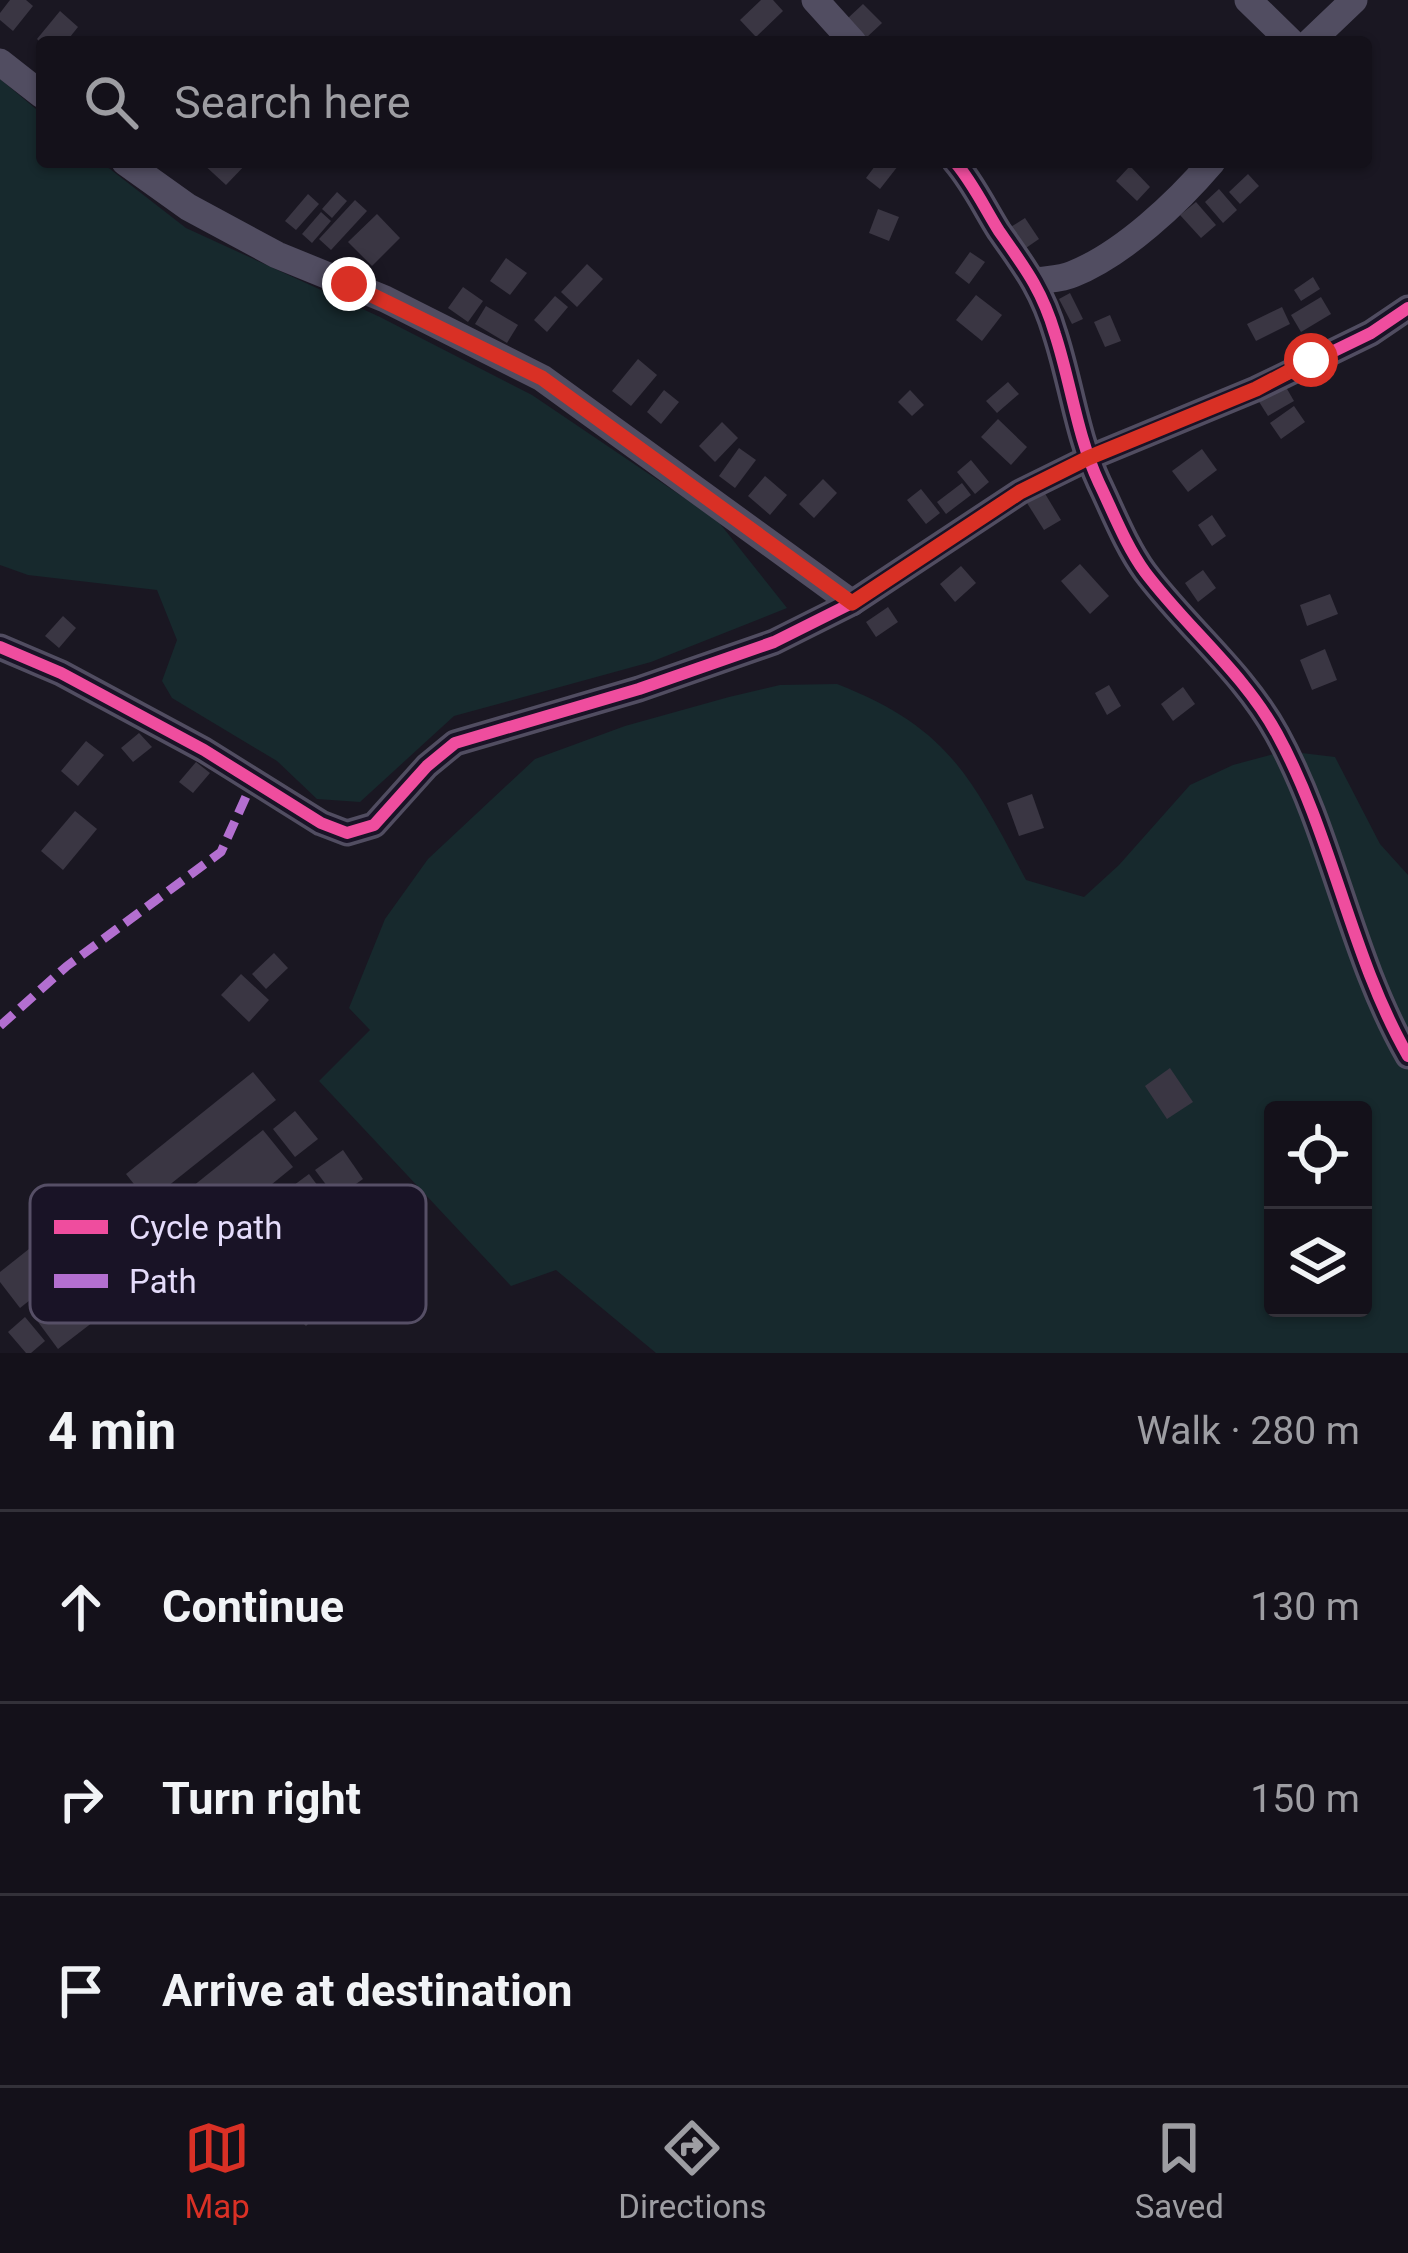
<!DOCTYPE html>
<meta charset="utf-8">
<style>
:root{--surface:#14111a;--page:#1d1a23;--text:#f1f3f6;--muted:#9d9da2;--line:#333139;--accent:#d93025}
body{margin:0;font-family:Roboto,sans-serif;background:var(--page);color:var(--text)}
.controls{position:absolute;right:36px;bottom:36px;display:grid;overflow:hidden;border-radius:12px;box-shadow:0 3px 9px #0004}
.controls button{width:108px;height:108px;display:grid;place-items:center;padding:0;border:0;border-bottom:3px solid var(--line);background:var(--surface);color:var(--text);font:60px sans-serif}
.stop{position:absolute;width:36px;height:36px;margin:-27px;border:9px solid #d93025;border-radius:50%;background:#fff}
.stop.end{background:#d93025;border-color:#fff;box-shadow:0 3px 12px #0008}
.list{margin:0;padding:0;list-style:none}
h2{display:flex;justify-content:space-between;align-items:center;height:156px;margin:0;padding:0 48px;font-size:51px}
h2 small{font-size:39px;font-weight:400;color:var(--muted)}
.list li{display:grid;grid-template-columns:78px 1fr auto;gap:36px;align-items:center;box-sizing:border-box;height:192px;padding:0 48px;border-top:3px solid var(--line)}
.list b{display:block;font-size:45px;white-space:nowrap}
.list em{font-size:39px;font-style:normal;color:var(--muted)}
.icon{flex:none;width:66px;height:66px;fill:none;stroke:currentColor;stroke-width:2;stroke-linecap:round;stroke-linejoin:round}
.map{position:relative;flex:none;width:1408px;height:1353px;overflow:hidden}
.search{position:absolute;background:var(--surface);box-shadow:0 3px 9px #0004;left:36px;right:36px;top:36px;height:132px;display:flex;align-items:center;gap:30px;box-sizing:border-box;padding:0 42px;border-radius:12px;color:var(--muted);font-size:45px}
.sheet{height:732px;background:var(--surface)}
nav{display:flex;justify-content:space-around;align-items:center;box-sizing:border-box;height:168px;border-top:3px solid var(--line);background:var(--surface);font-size:33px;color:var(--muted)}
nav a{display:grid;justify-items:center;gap:6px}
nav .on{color:var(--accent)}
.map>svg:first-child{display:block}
.green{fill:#17292d;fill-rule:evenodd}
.building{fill:#3a3643}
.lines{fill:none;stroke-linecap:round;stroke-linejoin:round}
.street{stroke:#514d61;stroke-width:27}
.quiet{stroke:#b36fd0;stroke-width:9;stroke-dasharray:18 9;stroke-linecap:butt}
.cycleway-casing{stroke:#191326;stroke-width:20}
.cycleway{stroke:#ef4d9e;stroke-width:12}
.route{stroke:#d93025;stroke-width:15}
.key{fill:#191326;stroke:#564f66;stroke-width:3}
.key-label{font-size:33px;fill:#e5dcfb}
</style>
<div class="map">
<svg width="1408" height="1353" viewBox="0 0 1408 1353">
<rect width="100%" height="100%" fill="#1a1722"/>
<g class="green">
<path d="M0 79 42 114V162H101L186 228 380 317 532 395 717 520 787 608 651 662 454 716 360 802 317 799 277 761 172 698 162 681 177 640 157 590 28 575 0 565Z"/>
<path d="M837 684C950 728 972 779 1026 880L1084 897 1119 865 1190 785 1233 765 1285 751 1335 757 1380 844 1408 875V1353H656L556 1270 511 1286 319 1081 370 1030 349 1008 385 919 428 859 535 759 625 726 729 697 780 685ZM1273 1110H1363V1308H1273Z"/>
</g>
<g class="building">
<path d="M10 0H26L33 6 13 31 0 20V13Z"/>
<path d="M761 0H773L783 11 756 37 740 20Z"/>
<path d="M863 4 882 23 866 38 847 19Z"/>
<path d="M60 11 78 27 66 42H40L37 39Z"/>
<path d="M201 162H248L226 185Z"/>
<path d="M878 162 898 166 880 189 866 178Z"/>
<path d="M1130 166 1150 187 1137 201 1116 181Z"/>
<path d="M1248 174 1259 186 1240 204 1229 192Z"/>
<path d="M1219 189 1237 210 1223 223 1205 202Z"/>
<path d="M337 192 347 201 332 218 322 209Z"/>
<path d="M308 194 319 204 296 230 285 221Z"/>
<path d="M355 200 367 211 331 250 319 239Z"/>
<path d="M1196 202 1216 225 1201 238 1180 215Z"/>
<path d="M878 209 899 217 889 241 869 233Z"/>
<path d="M321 212 331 221 312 243 302 234Z"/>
<path d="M377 214 400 238 372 266 348 242Z"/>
<path d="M1025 218 1039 239 1023 250 1009 228Z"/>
<path d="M970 252 985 262 969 284 955 273Z"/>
<path d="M506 258 527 273 510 295 490 281Z"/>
<path d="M587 264 603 279 577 307 561 292Z"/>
<path d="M1313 277 1320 289 1301 301 1294 290Z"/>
<path d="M463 287 483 301 468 322 448 308Z"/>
<path d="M1070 293 1083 319 1072 324 1059 299Z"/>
<path d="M976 295 1002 315 982 341 956 320Z"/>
<path d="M555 296 568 307 547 332 534 320Z"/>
<path d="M1321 297 1331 314 1301 332 1291 315Z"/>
<path d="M486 306 518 325 507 343 475 324Z"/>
<path d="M1282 307 1290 324 1256 341 1247 324Z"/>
<path d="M1110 315 1121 341 1105 347 1094 322Z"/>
<path d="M638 359 657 375 631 406 612 391Z"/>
<path d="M1008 382 1019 394 997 413 986 401Z"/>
<path d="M1283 382 1294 401 1268 416 1256 397Z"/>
<path d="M664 390 679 402 661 424 647 412Z"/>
<path d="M910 390 924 405 912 416 898 402Z"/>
<path d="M1294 406 1305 422 1281 439 1270 423Z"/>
<path d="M998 419 1027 447 1011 465 981 437Z"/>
<path d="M722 422 738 438 715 462 699 446Z"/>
<path d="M739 448 756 460 735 488 719 476Z"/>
<path d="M1202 449 1217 470 1188 492 1172 471Z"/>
<path d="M971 460 989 482 975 494 957 472Z"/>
<path d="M765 476 787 495 770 515 748 496Z"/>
<path d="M823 479 837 493 814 518 799 504Z"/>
<path d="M962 483 971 495 946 514 937 502Z"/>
<path d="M921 489 940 513 926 524 907 500Z"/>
<path d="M1044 492 1061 520 1044 530 1027 503Z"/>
<path d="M1212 515 1226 536 1212 546 1198 525Z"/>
<path d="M1080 564 1109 596 1090 614 1061 581Z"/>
<path d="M961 566 976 583 955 602 940 584Z"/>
<path d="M1203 570 1216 588 1198 602 1185 583Z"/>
<path d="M1330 594 1338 614 1307 626 1300 605Z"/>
<path d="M888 607 898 622 876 637 866 622Z"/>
<path d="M63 616 76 628 59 648 45 636Z"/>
<path d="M1325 649 1337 680 1312 690 1300 660Z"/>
<path d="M1109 685 1121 706 1107 715 1095 693Z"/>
<path d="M1183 687 1195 704 1173 721 1161 704Z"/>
<path d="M139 733 152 747 133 762 121 748Z"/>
<path d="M86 741 104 755 78 786 61 771Z"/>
<path d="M196 762 210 773 193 793 179 782Z"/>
<path d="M1032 794 1044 828 1019 836 1007 803Z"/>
<path d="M75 811 97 829 63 870 41 851Z"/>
<path d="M274 953 288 968 266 989 252 974Z"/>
<path d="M241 974 269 1000 249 1022 221 995Z"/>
<path d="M1170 1068 1193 1102 1167 1119 1145 1086Z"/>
<path d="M253 1072 276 1100 148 1202 126 1174Z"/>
<path d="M295 1111 318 1139 295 1157 273 1129Z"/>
<path d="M263 1130 293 1167 197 1245 167 1207Z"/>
<path d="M343 1150 363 1179 336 1198 315 1170Z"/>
<path d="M309 1174 329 1201 306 1218 286 1191Z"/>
<path d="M102 1191 127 1223 20 1308 0 1282V1272Z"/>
<path d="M165 1208 193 1245 58 1349 30 1311Z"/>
<path d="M313 1284 331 1301 306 1326 289 1310Z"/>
<path d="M25 1317 45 1341 31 1353H26L8 1332Z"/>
</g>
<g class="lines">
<g class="street">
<path d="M815 0 853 42"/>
<path d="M1248 0 1291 42"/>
<path d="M1310 42 1354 0"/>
<path d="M0 62 42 95"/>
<path d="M125 162 188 207 277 255 385 299 542 378 852 603"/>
<path d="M955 162C973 183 984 207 999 231 1025 268 1042 290 1055 334 1071 383 1077 436 1099 483 1113 512 1126 546 1145 572 1187 628 1243 672 1277 734 1333 836 1350 955 1408 1056"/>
<path d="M1036 281C1048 279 1062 279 1073 274 1123 254 1178 202 1212 162"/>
<path d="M0 647 61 673 204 750 321 823 347 833 374 825 427 766 455 743 639 689 774 642 852 603 1020 492 1089 458 1256 389 1371 333 1408 308"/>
</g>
<path class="quiet" d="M0 1026 67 966 221 852 253 781"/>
<defs>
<g id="cycleway">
<path d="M955 162C973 183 984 207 999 231 1025 268 1042 290 1055 334 1071 383 1077 436 1099 483 1113 512 1126 546 1145 572 1187 628 1243 672 1277 734 1333 836 1350 955 1408 1056"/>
<path d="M0 647 61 673 204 750 321 823 347 833 374 825 427 766 455 743 639 689 774 642 852 603 1020 492 1089 458 1256 389 1371 333 1408 308"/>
</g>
</defs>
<use href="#cycleway" class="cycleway-casing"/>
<use href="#cycleway" class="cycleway"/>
</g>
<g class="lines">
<path class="route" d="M349 284 542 378 852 603 1020 492 1088 458 1256 389 1311 360"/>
</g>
<rect x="30" y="1185" width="396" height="138" rx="18" class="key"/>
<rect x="54" y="1220" width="54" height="14" fill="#ef4d9e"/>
<rect x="54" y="1274" width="54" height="14" fill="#b36fd0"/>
<g class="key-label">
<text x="129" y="1239">Cycle path</text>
<text x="129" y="1293">Path</text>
</g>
</svg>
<div class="controls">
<button><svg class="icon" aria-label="locate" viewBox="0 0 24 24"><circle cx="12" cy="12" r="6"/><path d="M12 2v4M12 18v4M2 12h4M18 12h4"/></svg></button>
<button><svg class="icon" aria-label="layers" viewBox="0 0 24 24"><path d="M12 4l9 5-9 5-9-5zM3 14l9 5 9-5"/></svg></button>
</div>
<div class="stop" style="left:1311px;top:360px"></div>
<div class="stop end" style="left:349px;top:284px"></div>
<div class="search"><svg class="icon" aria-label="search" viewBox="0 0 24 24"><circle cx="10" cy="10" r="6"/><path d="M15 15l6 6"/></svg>Search here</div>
</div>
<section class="sheet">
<h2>4 min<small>Walk · 280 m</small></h2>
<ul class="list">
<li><svg class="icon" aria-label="ahead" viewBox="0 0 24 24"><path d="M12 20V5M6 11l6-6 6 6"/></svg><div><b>Continue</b></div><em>130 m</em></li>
<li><svg class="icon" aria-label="right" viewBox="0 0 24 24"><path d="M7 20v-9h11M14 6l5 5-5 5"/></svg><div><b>Turn right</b></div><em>150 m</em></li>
<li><svg class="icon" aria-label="arrive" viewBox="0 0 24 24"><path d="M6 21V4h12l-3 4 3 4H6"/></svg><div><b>Arrive at destination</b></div></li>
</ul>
</section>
<nav>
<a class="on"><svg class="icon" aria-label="map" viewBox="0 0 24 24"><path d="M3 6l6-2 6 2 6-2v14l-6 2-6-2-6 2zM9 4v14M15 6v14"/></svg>Map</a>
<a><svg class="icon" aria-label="directions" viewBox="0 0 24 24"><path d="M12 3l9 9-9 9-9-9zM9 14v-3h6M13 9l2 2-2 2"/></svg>Directions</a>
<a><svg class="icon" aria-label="saved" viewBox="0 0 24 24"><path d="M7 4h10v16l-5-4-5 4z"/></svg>Saved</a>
</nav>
